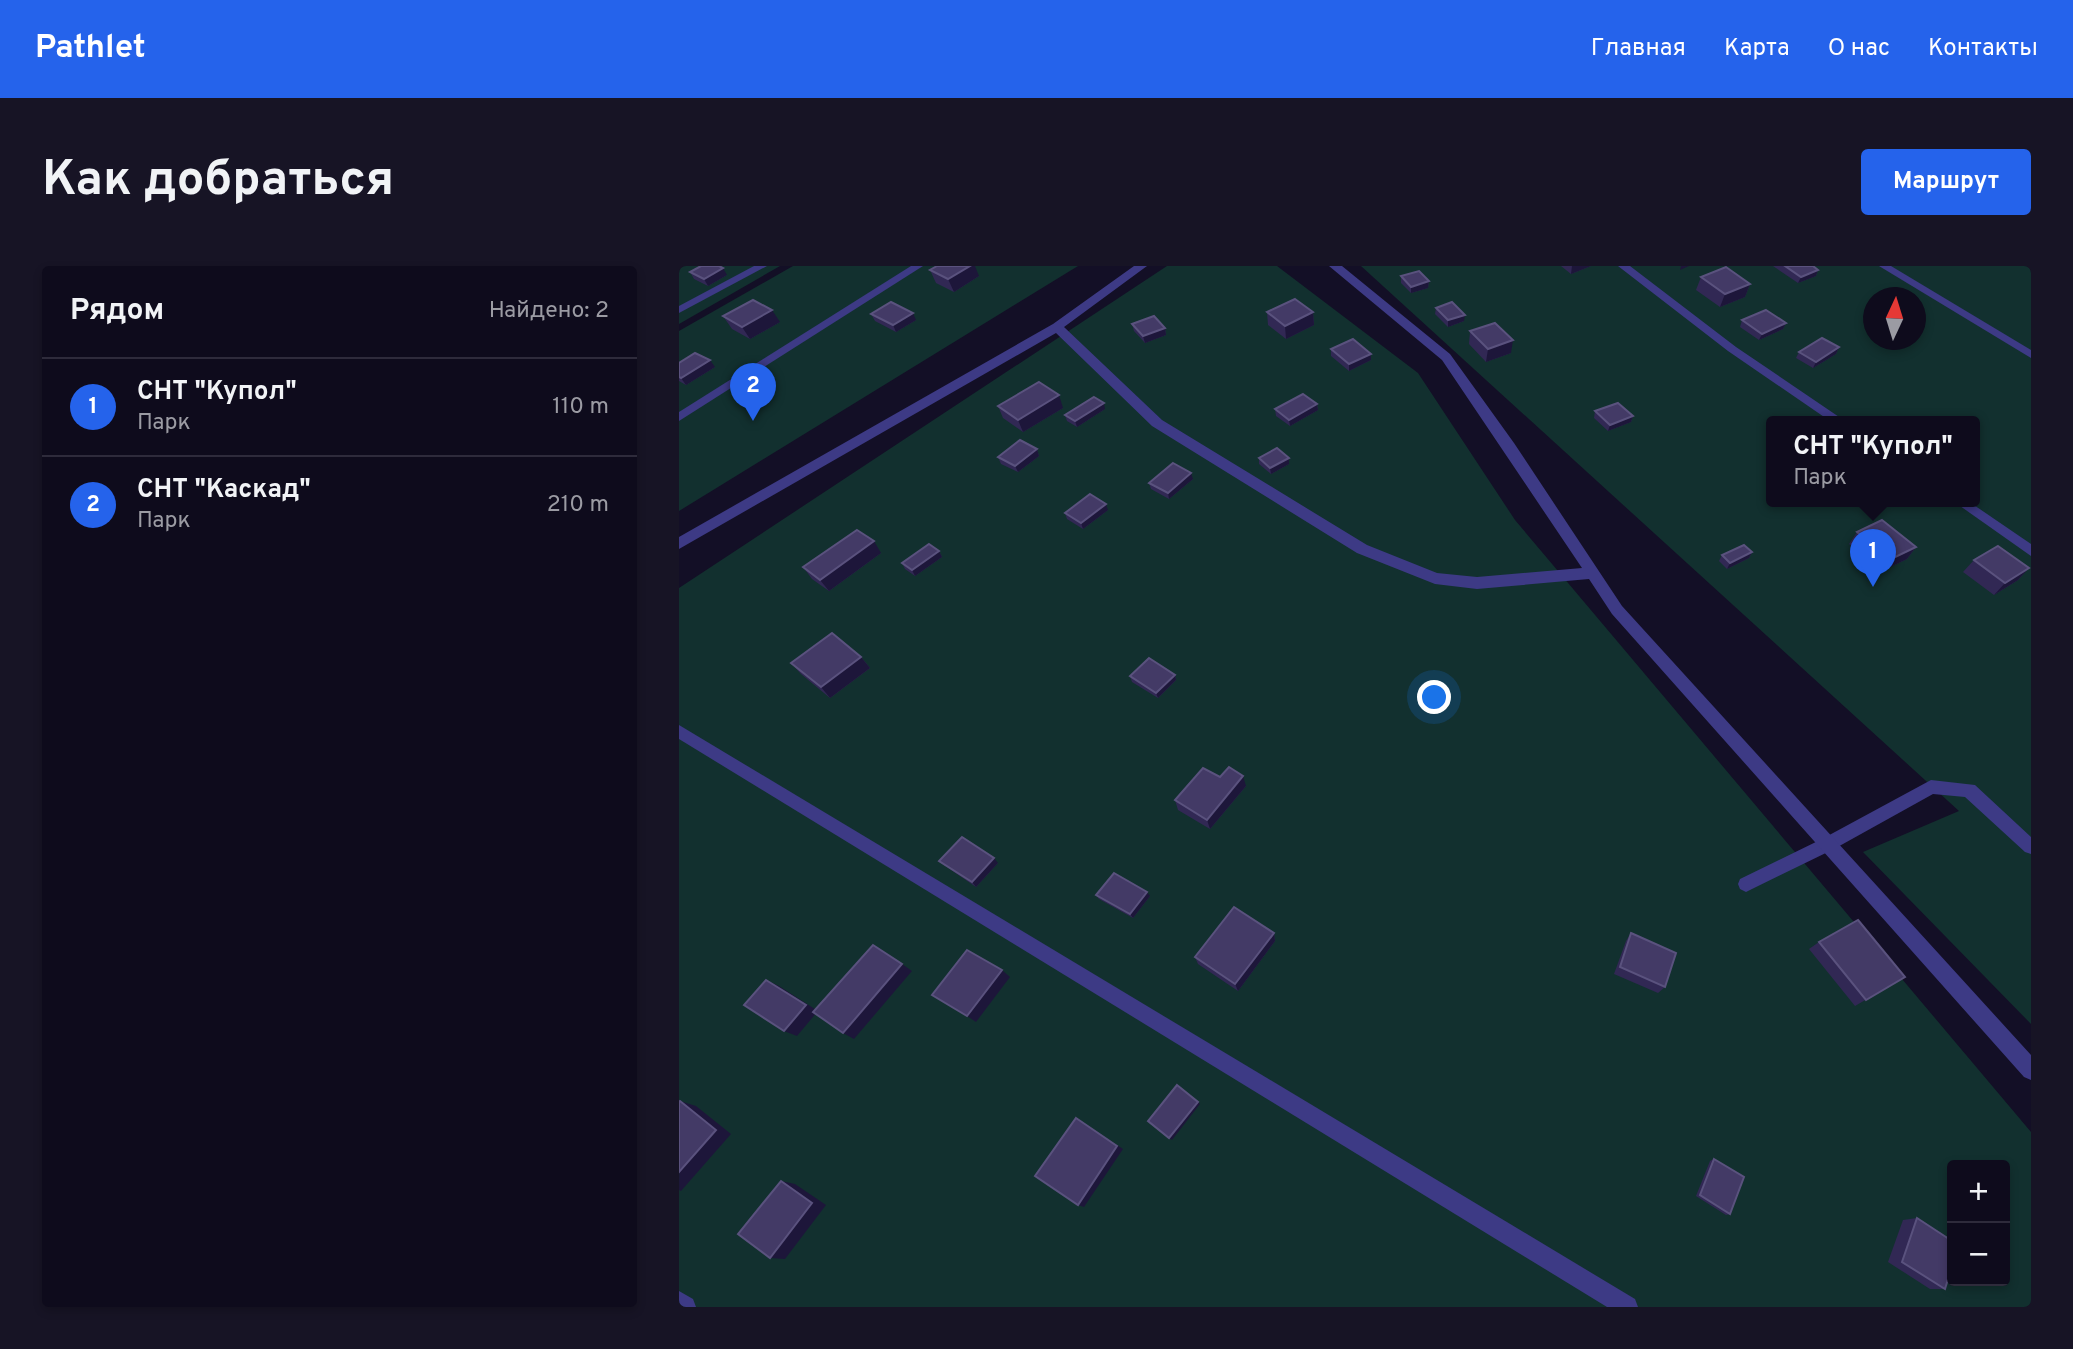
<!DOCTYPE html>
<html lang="ru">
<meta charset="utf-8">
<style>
:root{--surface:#0e0b1c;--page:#171425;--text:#f1f3f6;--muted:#9b9ba3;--line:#2e2b3b;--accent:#2563eb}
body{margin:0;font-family:Overpass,sans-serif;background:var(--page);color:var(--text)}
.controls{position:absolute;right:21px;bottom:21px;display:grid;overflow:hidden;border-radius:7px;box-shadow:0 4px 10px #0003}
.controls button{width:63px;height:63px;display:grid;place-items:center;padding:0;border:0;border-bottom:2px solid var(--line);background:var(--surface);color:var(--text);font:35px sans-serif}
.compass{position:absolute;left:1184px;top:21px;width:63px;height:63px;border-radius:50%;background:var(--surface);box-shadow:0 4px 10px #0003;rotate:4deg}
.you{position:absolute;left:756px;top:432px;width:24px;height:24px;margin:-18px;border:5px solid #fff;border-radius:50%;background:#1a73e8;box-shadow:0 0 0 10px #1a73e833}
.badge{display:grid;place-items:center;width:46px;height:46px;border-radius:50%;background:var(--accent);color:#fff;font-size:23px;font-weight:700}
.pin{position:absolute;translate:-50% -58px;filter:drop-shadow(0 2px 4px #0008)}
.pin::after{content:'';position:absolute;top:37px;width:24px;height:21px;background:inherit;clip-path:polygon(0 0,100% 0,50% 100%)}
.popup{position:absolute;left:1087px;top:150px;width:214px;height:91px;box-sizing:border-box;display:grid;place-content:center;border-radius:7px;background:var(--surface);filter:drop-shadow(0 2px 5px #0005);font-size:23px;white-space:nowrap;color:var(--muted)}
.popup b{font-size:26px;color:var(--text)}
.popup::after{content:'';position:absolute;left:50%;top:100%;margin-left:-14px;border:14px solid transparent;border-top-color:var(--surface)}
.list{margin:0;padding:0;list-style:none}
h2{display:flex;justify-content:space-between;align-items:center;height:91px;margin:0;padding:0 28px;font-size:30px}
h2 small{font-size:23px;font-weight:400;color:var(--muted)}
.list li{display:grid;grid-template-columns:46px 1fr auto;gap:21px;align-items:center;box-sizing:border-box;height:98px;padding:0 28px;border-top:2px solid var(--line)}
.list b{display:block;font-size:26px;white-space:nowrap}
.list p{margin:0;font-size:23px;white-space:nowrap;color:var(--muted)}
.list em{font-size:23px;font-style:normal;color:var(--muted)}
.map{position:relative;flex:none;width:1352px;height:1041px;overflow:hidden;border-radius:7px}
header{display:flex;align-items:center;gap:42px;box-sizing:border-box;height:98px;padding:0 35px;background:var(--accent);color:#fff}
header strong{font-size:33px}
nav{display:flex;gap:38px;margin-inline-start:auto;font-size:24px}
.intro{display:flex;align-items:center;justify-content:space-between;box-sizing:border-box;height:168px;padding:0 42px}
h1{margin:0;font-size:49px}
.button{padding:18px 32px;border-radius:7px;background:var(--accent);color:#fff;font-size:24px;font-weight:700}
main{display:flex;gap:42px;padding:0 42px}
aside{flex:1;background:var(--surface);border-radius:7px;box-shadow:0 4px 10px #0003}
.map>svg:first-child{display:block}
.green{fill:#12302f;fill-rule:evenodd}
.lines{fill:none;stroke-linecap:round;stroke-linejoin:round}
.lane{fill:#3d3a85;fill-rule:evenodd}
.street{fill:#3d3a85;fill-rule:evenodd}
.wall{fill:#312854}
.shaded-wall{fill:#1d163a}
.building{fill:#433a66;stroke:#5a527e;stroke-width:2}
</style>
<header>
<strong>Pathlet</strong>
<nav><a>Главная</a><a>Карта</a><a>О нас</a><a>Контакты</a></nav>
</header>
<div class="intro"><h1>Как добраться</h1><a class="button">Маршрут</a></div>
<main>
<aside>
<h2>Рядом<small>Найдено: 2</small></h2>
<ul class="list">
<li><span class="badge">1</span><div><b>СНТ &quot;Купол&quot;</b><p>Парк</p></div><em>110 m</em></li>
<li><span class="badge">2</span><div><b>СНТ &quot;Каскад&quot;</b><p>Парк</p></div><em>210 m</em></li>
</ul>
</aside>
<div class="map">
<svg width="1352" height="1041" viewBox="0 0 1352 1041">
<rect width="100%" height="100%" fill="#130f26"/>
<g class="green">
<path d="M0 0H101L0 58Z"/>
<path d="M114 0H399L0 245V65Z"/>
<path d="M488 0H598L739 107 836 254 1352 866V1041H0V322ZM1273 899H1326V1015H1273Z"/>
<path d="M682 0H1352V758L1184 586 1280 545ZM1195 32H1237V74H1195ZM1092 155H1296V235H1092Z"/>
</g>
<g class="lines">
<g class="lane">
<path d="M75 0H88L0 47V40Z"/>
<path d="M232 0H244L0 155V146Z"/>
<path d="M939 0H951L1057 81 1166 155H1151L1049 85Z"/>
<path d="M1200 0H1212L1352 84V92Z"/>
<path d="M1274 235H1289L1352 278V290Z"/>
<path d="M0 459 956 1033 959 1041H928L0 473Z"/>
<path d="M1252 514 1296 519 1352 571V588L1346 586 1286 531 1254 528 1155 583 1073 623 1067 626 1061 623 1059 618 1061 613 1143 573Z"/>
<path d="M0 1025 14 1033 17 1041H0Z"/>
</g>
<path class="street" d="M455 0H468L385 61 483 154 688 279 758 307 798 311 903 302 763 94 650 0H663L771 88 835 177 943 340 1352 789V814L1345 811 933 348 910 313 798 323 756 318 678 287 473 160 377 67 0 283V271L374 58Z"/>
</g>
<g class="wall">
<path d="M882 0H912L892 8Z"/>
<path d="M1094 0H1134L1139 4 1137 10 1119 17Z"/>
<path d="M251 4 300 10 275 26 257 17Z"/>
<path d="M11 6 48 9 29 20 15 13Z"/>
<path d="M722 10 750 15 749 22 732 27 722 17Z"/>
<path d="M1022 11 1071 18 1066 31 1041 41 1017 24Z"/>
<path d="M757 42 785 55 769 61 756 48Z"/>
<path d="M588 46H634L635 59 607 73 589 59Z"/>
<path d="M192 48 237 54 217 66 196 55Z"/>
<path d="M44 50 101 56 71 73 53 63Z"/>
<path d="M1063 54 1107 57 1104 63 1080 74 1061 61Z"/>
<path d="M453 58 486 62 487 69 466 77 455 65Z"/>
<path d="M791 65 832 87 807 96 790 78Z"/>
<path d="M1160 81 1157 88 1134 102 1117 92 1120 86Z"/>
<path d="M652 83 692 94 670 105 652 90Z"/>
<path d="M0 97 36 101 7 119 0 115Z"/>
<path d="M638 138 639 144 611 160 597 150 596 143Z"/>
<path d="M319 140 384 142 344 166 324 152Z"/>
<path d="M426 143 398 161 388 155 386 149Z"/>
<path d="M916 145 954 150 952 156 929 165 915 152Z"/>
<path d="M358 183 360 190 339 206 322 198 319 191Z"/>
<path d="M580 192 610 198 592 208 580 198Z"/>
<path d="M514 213 490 233 472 223 470 217Z"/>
<path d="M429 244 404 263 388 253 386 247Z"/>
<path d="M1178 266 1237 281 1228 293 1203 305 1170 278Z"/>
<path d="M260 285 263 291 236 310 226 303 223 297Z"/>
<path d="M1073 286 1070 292 1048 303 1040 295 1043 289Z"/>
<path d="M202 287 150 325 133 313 124 301Z"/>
<path d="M1295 294 1350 302 1339 314 1315 329 1284 306Z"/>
<path d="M182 391 191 402 151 432 122 408 112 397Z"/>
<path d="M496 409 497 414 479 432 453 416 451 410Z"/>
<path d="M541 511 567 520 531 563 499 544 496 534Z"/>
<path d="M260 595 319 597 297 621 265 599Z"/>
<path d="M417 629 471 630 454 652 420 633Z"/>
<path d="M595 667 596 675 559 725 519 698 516 691Z"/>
<path d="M952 667 986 721 979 727 935 708 947 675Z"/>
<path d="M1140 676 1226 711 1176 740 1130 683Z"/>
<path d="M1035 893 1051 948 1047 949 1017 930 1031 895Z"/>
<path d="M1238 952 1266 1023H1251L1209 996 1224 954Z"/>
</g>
<g class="shaded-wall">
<path d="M291 0H296L300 10 275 26 269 13Z"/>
<path d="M893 0H912L892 8Z"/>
<path d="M1002 0H1010L1001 4Z"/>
<path d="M44 2 48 9 29 20 25 13Z"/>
<path d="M1139 4 1137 10 1119 17 1122 11Z"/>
<path d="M750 15 749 22 732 27V21Z"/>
<path d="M1071 18 1066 31 1041 41 1046 28Z"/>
<path d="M93 44 101 56 71 73 63 61Z"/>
<path d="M634 46 635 59 607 73 606 60Z"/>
<path d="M234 47 237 54 217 66 214 59Z"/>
<path d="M786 49 785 55 769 61V54Z"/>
<path d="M1107 57 1104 63 1080 74 1083 68Z"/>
<path d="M486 62 487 69 466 77 464 70Z"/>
<path d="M834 74 832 87 807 96 809 83Z"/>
<path d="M1160 81 1157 88 1134 102 1137 96Z"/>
<path d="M692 88V94L670 105V98Z"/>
<path d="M31 94 36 101 7 119 2 112Z"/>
<path d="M380 129 384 142 344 166 339 154Z"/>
<path d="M425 137 426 143 398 161 396 155Z"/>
<path d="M638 138 639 144 611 160 610 154Z"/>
<path d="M954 150 952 156 929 165 931 159Z"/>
<path d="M358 183 360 190 339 206 336 200Z"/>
<path d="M610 192V198L592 208 591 202Z"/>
<path d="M512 207 514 213 490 233 489 227Z"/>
<path d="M427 238 429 244 404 263 402 257Z"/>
<path d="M195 275 202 287 150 325 141 314Z"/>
<path d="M1237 281 1228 293 1203 305 1212 293Z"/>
<path d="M260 285 263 291 236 310 233 304Z"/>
<path d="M1073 286 1070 292 1048 303 1051 297Z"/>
<path d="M1350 302 1339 314 1315 329 1326 317Z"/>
<path d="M182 391 191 402 151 432 142 421Z"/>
<path d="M496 409 497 414 479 432 477 427Z"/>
<path d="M564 510 567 520 531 563 528 554Z"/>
<path d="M315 592 319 597 297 621 293 616Z"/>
<path d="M468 626 471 630 454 652 451 648Z"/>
<path d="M595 667 596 675 559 725 556 718Z"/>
<path d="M223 698 233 705 175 773 164 767Z"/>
<path d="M323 704 331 711 297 756 288 750Z"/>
<path d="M87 714 100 720 139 745 118 770 105 765Z"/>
<path d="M1 835 17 840 52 868 2 925 0 924Z"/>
<path d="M519 836 521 838 493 874 490 872Z"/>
<path d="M397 852 444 883 405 941 399 939Z"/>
<path d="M102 915 116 918 147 939 106 993 91 992Z"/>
</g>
<g class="building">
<path d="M22 0H40L44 2 25 13 11 6Z"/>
<path d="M258 0H291L269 13 251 4Z"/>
<path d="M1106 0H1134L1139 4 1122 11Z"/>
<path d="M1047 1 1071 18 1046 28 1022 11Z"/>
<path d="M740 5 750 15 732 21 722 10Z"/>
<path d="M616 33 634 46 606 60 588 46Z"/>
<path d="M74 34 93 44 63 61 44 50Z"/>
<path d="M212 36 234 47 214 59 192 48Z"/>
<path d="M773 36 786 49 769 54 757 42Z"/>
<path d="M1087 44 1107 57 1083 68 1063 54Z"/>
<path d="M475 50 486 62 464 70 453 58Z"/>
<path d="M816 57 834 74 809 83 791 65Z"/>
<path d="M1143 72 1160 81 1137 96 1120 86Z"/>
<path d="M674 73 692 88 670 98 652 83Z"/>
<path d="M16 87 31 94 2 112 0 111V97Z"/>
<path d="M360 116 380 129 339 154 319 140Z"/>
<path d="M624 128 638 138 610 154 596 143Z"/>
<path d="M415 131 425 137 396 155 386 149Z"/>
<path d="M939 137 954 150 931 159 916 145Z"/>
<path d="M341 174 358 183 336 200 319 191Z"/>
<path d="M598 182 610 192 591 202 580 192Z"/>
<path d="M494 197 512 207 489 227 470 217Z"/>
<path d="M411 228 427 238 402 257 386 247Z"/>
<path d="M1203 254 1237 281 1212 293 1178 266Z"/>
<path d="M178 264 195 275 141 314 124 301Z"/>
<path d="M250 278 260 285 233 304 223 297Z"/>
<path d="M1065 279 1073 286 1051 297 1043 289Z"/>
<path d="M1319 280 1350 302 1326 317 1295 294Z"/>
<path d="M153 367 182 391 142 421 112 397Z"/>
<path d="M470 392 496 409 477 427 451 410Z"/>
<path d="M550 501 564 510 528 554 496 534 524 502 541 511Z"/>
<path d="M283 571 315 592 293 616 260 595Z"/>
<path d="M435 607 468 626 451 648 417 629Z"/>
<path d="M555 641 595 667 556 718 516 691Z"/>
<path d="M1179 654 1226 711 1187 734 1140 676Z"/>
<path d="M952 667 997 687 986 721 941 701Z"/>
<path d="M194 679 223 698 164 767 134 746Z"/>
<path d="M288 684 323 704 288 750 253 729Z"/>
<path d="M87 714 127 739 105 765 65 739Z"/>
<path d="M498 819 519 836 490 872 469 855Z"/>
<path d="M1 835 37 864 0 906V836Z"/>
<path d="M397 852 438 880 399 939 356 910Z"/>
<path d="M1035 893 1065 911 1051 948 1021 929Z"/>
<path d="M102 915 133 937 91 992 59 968Z"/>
<path d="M1238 952 1273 975V1000L1266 1023 1223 996Z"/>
</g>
</svg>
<div class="controls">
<button>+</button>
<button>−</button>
</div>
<svg class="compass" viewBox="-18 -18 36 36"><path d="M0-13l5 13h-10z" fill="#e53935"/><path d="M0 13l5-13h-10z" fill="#9b9ba3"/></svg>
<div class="you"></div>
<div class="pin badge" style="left:1194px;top:321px">1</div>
<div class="popup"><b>СНТ &quot;Купол&quot;</b>Парк</div>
<div class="pin badge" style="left:74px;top:155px">2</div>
</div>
</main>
